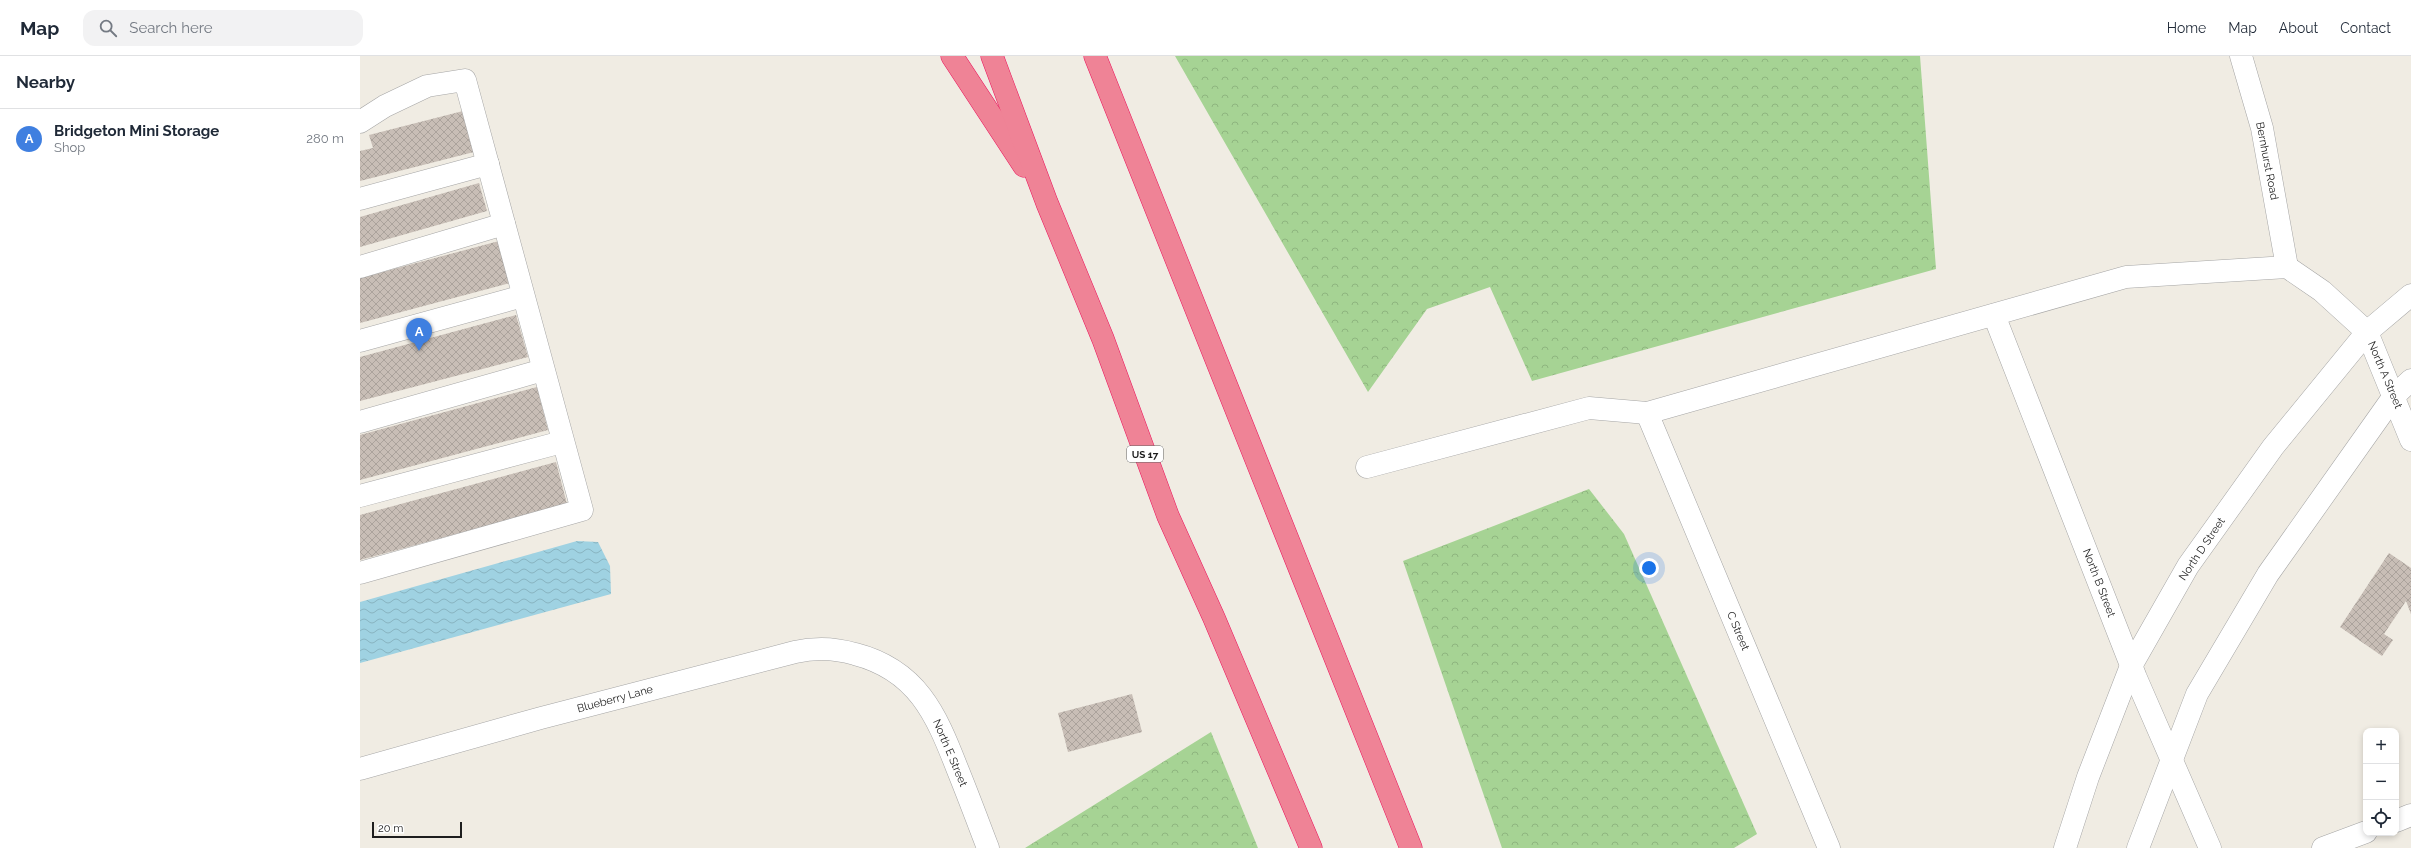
<!DOCTYPE html>
<meta charset="utf-8">
<style>
:root{--surface:#fff;--page:#f2f2f3;--text:#1f2937;--muted:#747a83;--line:#e0e1e3;--accent:#cc0200}
body{margin:0;font-family:Raleway,sans-serif;background:var(--page);color:var(--text)}
.controls{position:absolute;right:12px;bottom:12px;display:grid;overflow:hidden;border-radius:8px;box-shadow:0 2px 6px #0003}
.controls button{width:36px;height:36px;display:grid;place-items:center;padding:0;border:0;border-bottom:1px solid var(--line);background:var(--surface);color:var(--text);font:20px sans-serif}
.scale{position:absolute;left:12px;bottom:10px;width:90px;box-sizing:border-box;padding-left:4px;border:2px solid #1e1e1e;border-top:0;font-size:11px;line-height:14px;white-space:nowrap;color:#1e1e1e;-webkit-text-stroke:3px #fff;paint-order:stroke}
.you{position:absolute;left:1289px;top:512px;width:14px;height:14px;margin:-10px;border:3px solid #fff;border-radius:50%;background:#1a73e8;box-shadow:0 0 0 6px #1a73e833}
.badge{display:grid;place-items:center;width:26px;height:26px;border-radius:50%;background:var(--accent);color:#fff;font-size:13px;font-weight:700}
.pin{position:absolute;translate:-50% -33px;filter:drop-shadow(0 1px 2px #0008)}
.pin::after{content:'';position:absolute;top:21px;width:14px;height:12px;background:inherit;clip-path:polygon(0 0,100% 0,50% 100%)}
.list{margin:0;padding:0;list-style:none}
h2{display:flex;justify-content:space-between;align-items:center;height:52px;margin:0;padding:0 16px;font-size:17px}
h2 small{font-size:13px;font-weight:400;color:var(--muted)}
.list li{display:grid;grid-template-columns:26px 1fr auto;gap:12px;align-items:center;box-sizing:border-box;height:60px;padding:0 16px;border-top:1px solid var(--line)}
.list b{display:block;font-size:15px;white-space:nowrap}
.list p{margin:0;font-size:13px;white-space:nowrap;color:var(--muted)}
.list em{font-size:13px;font-style:normal;color:var(--muted)}
.icon{flex:none;width:22px;height:22px;fill:none;stroke:currentColor;stroke-width:2;stroke-linecap:round;stroke-linejoin:round}
.map{position:relative;flex:none;width:2051px;height:792px;overflow:hidden}
header{display:flex;align-items:center;gap:24px;box-sizing:border-box;height:56px;padding:0 20px;background:var(--surface);border-bottom:1px solid var(--line)}
header strong{font-size:19px}
nav{display:flex;gap:22px;margin-inline-start:auto;font-size:14px}
.search{width:280px;height:36px;background:var(--page);display:flex;align-items:center;gap:10px;box-sizing:border-box;padding:0 14px;border-radius:12px;color:var(--muted);font-size:15px}
main{display:flex}
aside{flex:1;background:var(--surface)}
.map>svg:first-child{display:block}
.forest{fill:url(#forest-crowns)}
.water{fill:url(#water-waves)}
.building{fill:url(#building-cross-hatch)}
.lines{fill:none;stroke-linecap:round;stroke-linejoin:round}
.minor-casing{stroke:#a5a5a5;stroke-width:23}
.highway-casing{stroke:#ea145c;stroke-width:23}
.minor{stroke:#fff;stroke-width:22}
.highway{stroke:#ef8396;stroke-width:22}
.labels{text-anchor:middle;dominant-baseline:central;stroke-width:3;stroke-linejoin:round;paint-order:stroke}
.shield{fill:#fff;stroke:#626262;stroke-width:1}
.shield-label{font-size:10px;font-weight:bold;fill:#1e1e1e}
.street-label{font-size:11px;fill:#1e1e1e;stroke:#fff}
</style>
<header>
<strong>Map</strong>
<div class="search"><svg class="icon" aria-label="search" viewBox="0 0 24 24"><circle cx="10" cy="10" r="6"/><path d="M15 15l6 6"/></svg>Search here</div>
<nav><a>Home</a><a>Map</a><a>About</a><a>Contact</a></nav>
</header>
<main>
<aside>
<h2>Nearby<small></small></h2>
<ul class="list">
<li><span class="badge" style="background:#3f7fe0">A</span><div><b>Bridgeton Mini Storage</b><p>Shop</p></div><em>280 m</em></li>
</ul>
</aside>
<div class="map">
<svg width="2051" height="792" viewBox="0 0 2051 792">
<defs>
<pattern id="forest-crowns" width="20" height="18" patternUnits="userSpaceOnUse"><rect width="20" height="18" fill="#a6d394"/><path d="M2 6a3 3 0 1 1 6 0M12 15a3 3 0 1 1 6 0" fill="none" stroke="#8eb57f"/></pattern>
<pattern id="water-waves" width="16" height="10" patternUnits="userSpaceOnUse"><rect width="16" height="10" fill="#9fd2e2"/><path d="M0 5q4-4 8 0t8 0" fill="none" stroke="#88b4c1"/></pattern>
<pattern id="building-cross-hatch" width="8" height="8" patternUnits="userSpaceOnUse"><rect width="8" height="8" fill="#c8beb6"/><path d="M0 0l8 8M0 8l8-8" fill="none" stroke="#aba39c"/></pattern>
</defs>
<rect width="100%" height="100%" fill="#f0ece3"/>
<g class="forest">
<path d="M815 0H1560L1576 213 1172 325 1130 231 1067 253 1008 336Z"/>
<path d="M1229 433 1264 478 1397 778 1374 792H1142L1043 505Z"/>
<path d="M851 676 898 792H665Z"/>
</g>
<path class="water" d="M217 485 238 486 250 510 251 538 0 607V546Z"/>
<g class="building">
<path d="M103 55 114 96 0 125V95L13 92 9 79Z"/>
<path d="M119 127 127 155 0 191V161Z"/>
<path d="M139 185 150 227 0 267V222Z"/>
<path d="M156 259 168 301 0 345V301Z"/>
<path d="M177 331 188 374 0 424V379Z"/>
<path d="M196 406 207 448 0 504V459Z"/>
<path d="M2029 497 2051 512V558L2046 545 2024 578 2033 584 2022 600 1980 571Z"/>
<path d="M772 638 782 676 708 696 698 657Z"/>
</g>
<g class="lines">
<defs>
<g id="minor">
<path d="M1881 0 1902 72 1927 211"/>
<path d="M0 66 25 50 67 30 105 24 222 454 0 517"/>
<path d="M0 143 128 108"/>
<path d="M0 211 144 168"/>
<path d="M1634 259 1776 622 1850 792"/>
<path d="M0 285 163 240"/>
<path d="M1287 357 1469 792"/>
<path d="M0 366 183 314"/>
<path d="M1007 411 1229 352 1287 357 1766 221 1927 211 1962 235 2007 276 2051 384"/>
<path d="M0 440 202 386"/>
<path d="M0 713 181 662 435 596C456 591 475 592 495 598 557 614 576 658 597 712 608 739 618 766 628 792"/>
<path d="M2036 765 2051 759"/>
<path d="M1705 792 1728 721 1771 610 1828 510 1913 391 2007 276 2051 239"/>
<path d="M1778 792 1837 638 1908 518 2034 340 2051 324"/>
<path d="M1963 792 2006 776"/>
</g>
<g id="highway">
<path d="M592 0 664 110"/>
<path d="M632 0 687 147 743 283 808 460 854 562 951 792"/>
<path d="M735 0 1051 792"/>
</g>
</defs>
<use href="#minor" class="minor-casing"/>
<use href="#highway" class="highway-casing"/>
<use href="#minor" class="minor"/>
<use href="#highway" class="highway"/>
</g>
<g class="labels">
<rect class="shield" x="767" y="390" width="36" height="16" rx="3"/>
<g class="shield-label">
<text x="785" y="398">US 17</text>
</g>
<g class="street-label">
<text transform="translate(1907 105) rotate(79)">Bernhurst Road</text>
<text transform="translate(2025 319) rotate(67)">North A Street</text>
<text transform="translate(1842 493) rotate(-56)">North D Street</text>
<text transform="translate(1739 527) rotate(69)">North B Street</text>
<text transform="translate(1378 575) rotate(67)">C Street</text>
<text transform="translate(255 643) rotate(-15)">Blueberry Lane</text>
<text transform="translate(590 697) rotate(67)">North E Street</text>
</g>
</g>
</svg>
<div class="controls">
<button>+</button>
<button>−</button>
<button><svg class="icon" aria-label="locate" viewBox="0 0 24 24"><circle cx="12" cy="12" r="6"/><path d="M12 2v4M12 18v4M2 12h4M18 12h4"/></svg></button>
</div>
<div class="scale">20 m</div>
<div class="you"></div>
<div class="pin badge" style="left:59px;top:295px;background:#3f7fe0">A</div>
</div>
</main>
